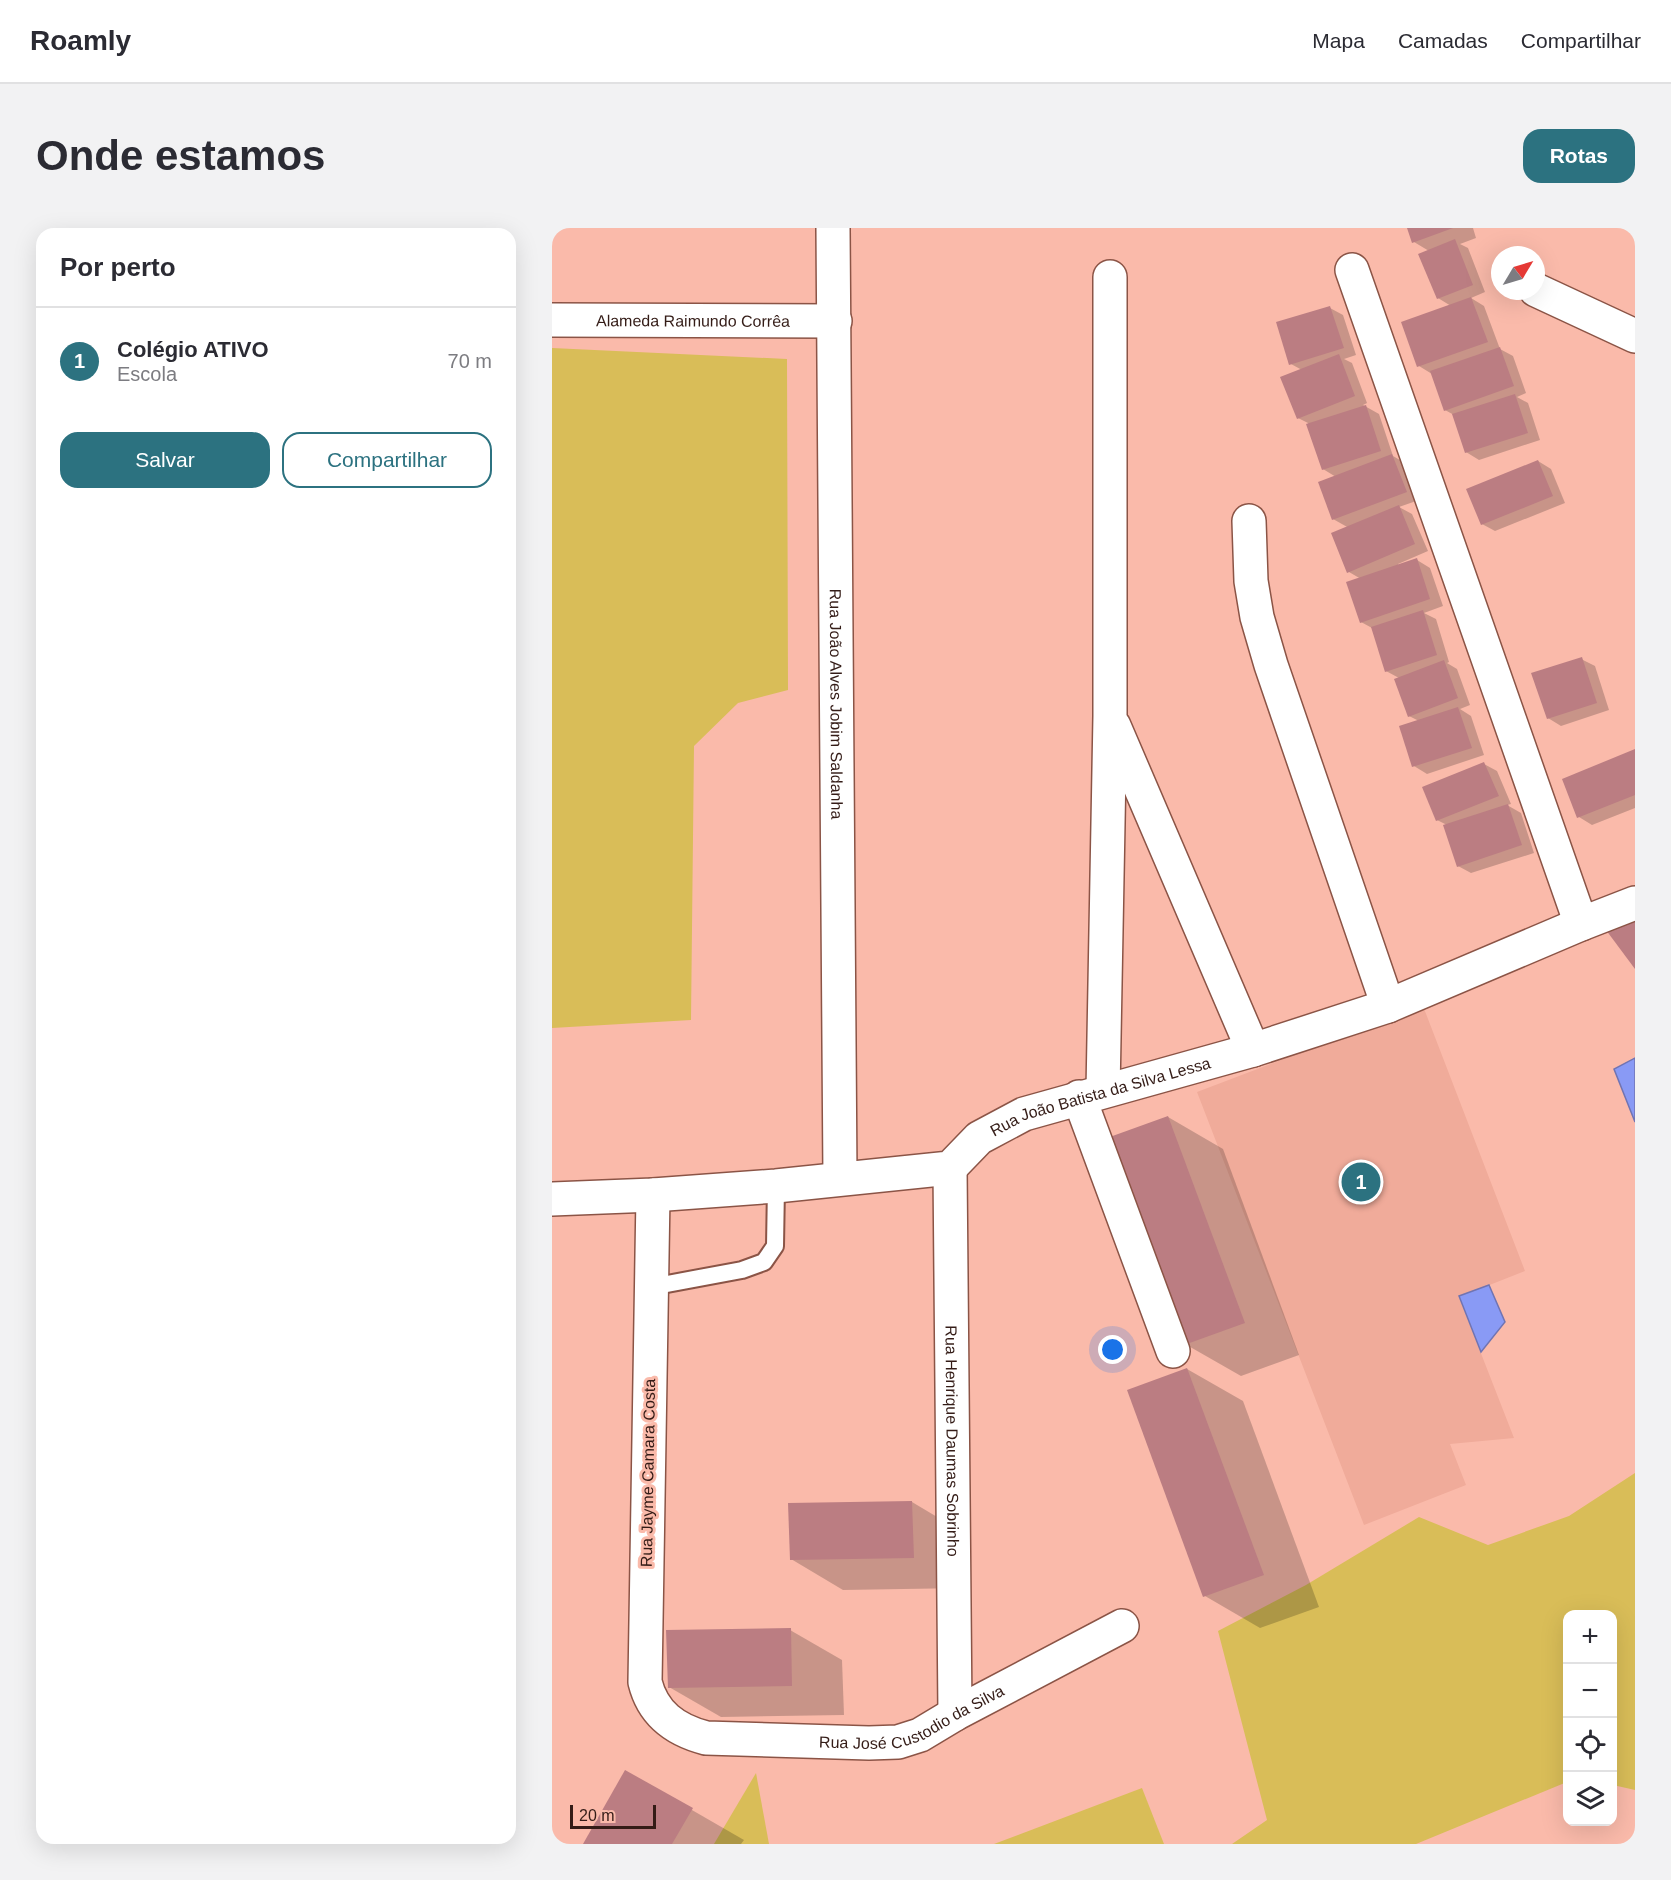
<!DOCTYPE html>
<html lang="pt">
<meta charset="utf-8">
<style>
:root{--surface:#fff;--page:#f2f2f3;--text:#2b2b33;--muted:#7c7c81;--line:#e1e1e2;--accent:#2c7280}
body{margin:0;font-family:Arial,sans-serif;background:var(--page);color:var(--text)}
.controls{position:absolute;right:18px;bottom:18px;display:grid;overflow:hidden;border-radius:12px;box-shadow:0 6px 24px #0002}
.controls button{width:54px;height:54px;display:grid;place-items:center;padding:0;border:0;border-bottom:2px solid var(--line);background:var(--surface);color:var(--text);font:30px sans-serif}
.compass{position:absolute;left:939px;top:18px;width:54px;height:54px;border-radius:50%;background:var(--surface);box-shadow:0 6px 24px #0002;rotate:52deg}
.scale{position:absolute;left:18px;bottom:15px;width:86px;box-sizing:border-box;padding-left:6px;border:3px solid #341c17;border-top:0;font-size:16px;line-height:21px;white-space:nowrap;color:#341c17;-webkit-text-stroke:4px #fabaaa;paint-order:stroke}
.you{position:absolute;left:561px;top:1122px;width:21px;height:21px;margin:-15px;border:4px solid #fff;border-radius:50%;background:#1a73e8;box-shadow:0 0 0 9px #1a73e833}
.badge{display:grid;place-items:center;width:39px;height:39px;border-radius:50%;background:var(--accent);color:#fff;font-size:20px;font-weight:700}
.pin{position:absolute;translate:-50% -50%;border:3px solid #fff;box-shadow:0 2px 6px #0006}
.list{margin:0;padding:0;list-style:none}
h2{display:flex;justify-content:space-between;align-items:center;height:78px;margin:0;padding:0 24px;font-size:26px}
h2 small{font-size:20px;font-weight:400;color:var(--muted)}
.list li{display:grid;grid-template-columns:39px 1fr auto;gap:18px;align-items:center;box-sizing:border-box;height:108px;padding:0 24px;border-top:2px solid var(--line)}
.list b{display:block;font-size:22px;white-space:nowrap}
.list p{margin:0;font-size:20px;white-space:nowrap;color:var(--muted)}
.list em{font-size:20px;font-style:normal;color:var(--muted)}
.actions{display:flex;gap:12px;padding:18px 24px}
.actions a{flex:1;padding:14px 0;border:2px solid var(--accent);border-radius:18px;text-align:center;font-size:21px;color:var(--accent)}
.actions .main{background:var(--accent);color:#fff}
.icon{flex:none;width:33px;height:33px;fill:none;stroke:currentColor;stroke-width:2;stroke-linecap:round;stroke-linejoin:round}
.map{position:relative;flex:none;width:1083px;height:1616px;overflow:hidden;border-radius:18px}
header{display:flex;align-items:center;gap:36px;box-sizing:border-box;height:84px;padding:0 30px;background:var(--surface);border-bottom:2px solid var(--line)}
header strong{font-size:28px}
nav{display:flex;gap:33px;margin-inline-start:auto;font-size:21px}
.intro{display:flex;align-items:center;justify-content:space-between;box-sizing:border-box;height:144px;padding:0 36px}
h1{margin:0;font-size:42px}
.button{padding:15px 27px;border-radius:18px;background:var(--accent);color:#fff;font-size:21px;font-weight:700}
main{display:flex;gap:36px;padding:0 36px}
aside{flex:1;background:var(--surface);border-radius:18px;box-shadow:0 6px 24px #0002}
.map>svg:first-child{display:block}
.built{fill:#f0ab9a}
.green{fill:#d9bd58}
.water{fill:#899af5;stroke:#7074b2;stroke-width:1.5}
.shadow{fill:#0003}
.building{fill:#bb7d82}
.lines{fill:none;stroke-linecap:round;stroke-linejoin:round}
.lane-casing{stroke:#8b5446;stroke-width:20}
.street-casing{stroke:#8b5446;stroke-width:36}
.lane{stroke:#fff;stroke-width:16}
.street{stroke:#fff;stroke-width:33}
.labels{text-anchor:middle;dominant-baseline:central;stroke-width:6;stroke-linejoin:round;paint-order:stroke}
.street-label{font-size:16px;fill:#341c17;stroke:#fabaaa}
</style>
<header>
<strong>Roamly</strong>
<nav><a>Mapa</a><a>Camadas</a><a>Compartilhar</a></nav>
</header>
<div class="intro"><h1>Onde estamos</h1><a class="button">Rotas</a></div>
<main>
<aside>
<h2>Por perto<small></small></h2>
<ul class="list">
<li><span class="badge">1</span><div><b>Colégio ATIVO</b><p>Escola</p></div><em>70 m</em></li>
</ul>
<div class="actions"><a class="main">Salvar</a><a>Compartilhar</a></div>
</aside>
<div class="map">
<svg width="1083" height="1616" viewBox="0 0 1083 1616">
<rect width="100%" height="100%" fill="#fabaaa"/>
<path class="built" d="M871 778 973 1043 907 1069 962 1210 898 1216 914 1257 812 1297 645 864Z"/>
<g class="green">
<path d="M0 120 235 131 236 462 186 475 142 518 139 792 0 800Z"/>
<path d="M1083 1245V1562L1061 1557 1060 1386H1016L1015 1554 864 1616H680L715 1592 666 1403 754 1357 867 1289 936 1317 1017 1288Z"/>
<path d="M204 1545 217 1616H162Z"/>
<path d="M590 1560 612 1616H442Z"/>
</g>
<g class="water">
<path d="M1083 830V894L1062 841Z"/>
<path d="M937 1057 953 1094 929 1124 907 1068Z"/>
</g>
<g class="shadow">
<path d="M857 0H921L924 10 908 16 916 20 933 64 919 70 932 78 948 121 961 128 974 165 965 169 976 175 988 212 927 232 914 224 902 187 893 182 880 146 867 138 899 78 886 70 877 23 862 14Z"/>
<path d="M778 80 791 87 804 127 792 131 800 135 815 175 811 177 827 186 841 228 853 235 867 272 847 279 860 286 876 323 846 336 847 338 865 332 878 340 891 378 872 385 884 391 897 434 895 435 905 441 918 477 908 481 919 488 932 527 875 546 862 538 867 493 857 488 847 450 834 443 820 400 809 394V351L797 344V300L781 291 784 249 771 241 756 195 746 190 750 142 739 136Z"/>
<path d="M986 233 999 241 1013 275 943 303 930 296Z"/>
<path d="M1029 431 1043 438 1057 482 1009 498 996 490Z"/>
<path d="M1083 523V580L1040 597 1027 589Z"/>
<path d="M932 536 945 543 959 576 955 577 969 585 982 625 919 645 906 638 895 597 885 592Z"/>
<path d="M616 889 671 921 747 1127 689 1148 633 1116Z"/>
<path d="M635 1141 691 1173 767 1379 708 1400 653 1368Z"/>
<path d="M360 1274 412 1305 413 1360 291 1362 239 1331Z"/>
<path d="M238 1402 290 1432 292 1487 169 1489 117 1459Z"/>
<path d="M74 1544 192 1612 189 1616H32Z"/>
</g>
<g class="building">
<path d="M855 0H901L860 15Z"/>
<path d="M903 11 921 57 885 71 866 26Z"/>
<path d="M919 69 936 114 865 139 849 94Z"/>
<path d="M778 78 792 120 737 137 724 94Z"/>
<path d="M948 119 962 158 892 183 878 143Z"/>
<path d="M787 126 803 168 745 191 728 149Z"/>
<path d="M963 166 976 205 913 225 900 186Z"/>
<path d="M814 177 829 223 770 242 754 196Z"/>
<path d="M840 226 855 264 780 292 766 254Z"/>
<path d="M986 232 1001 268 929 297 914 261Z"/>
<path d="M847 277 863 316 795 345 779 305Z"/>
<path d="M865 330 878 371 808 395 794 354Z"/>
<path d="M871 382 885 427 833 444 819 399Z"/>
<path d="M1030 429 1045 475 995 491 979 445Z"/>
<path d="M892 432 906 470 856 489 842 451Z"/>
<path d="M906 479 920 520 860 539 847 498Z"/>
<path d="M1083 521V567L1025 590 1010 551Z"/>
<path d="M932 534 947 568 884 593 870 559Z"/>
<path d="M956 576 970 617 905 639 891 597Z"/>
<path d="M1083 690V741L1054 702Z"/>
<path d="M616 888 693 1095 632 1117 555 910Z"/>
<path d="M635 1140 712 1347 651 1369 575 1162Z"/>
<path d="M360 1273 362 1330 238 1332 236 1275Z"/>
<path d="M239 1400 240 1458 116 1460 114 1402Z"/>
<path d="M73 1542 141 1580 120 1616H31Z"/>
</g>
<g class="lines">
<defs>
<path id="lane" d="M99 1059 190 1042 212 1034 223 1018 224 958"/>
<g id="street">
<path id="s1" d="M281 0 288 950"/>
<path d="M800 42 1029 696"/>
<path d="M984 62 1083 108"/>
<path id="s2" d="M0 92 283 93"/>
<path d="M697 293 699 353 705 389 719 437 836 778"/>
<path d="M562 498 701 822"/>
<path d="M551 863 558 488V49"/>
<path d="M527 869 621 1123"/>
<path id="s3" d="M398 940 403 1486"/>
<path id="s4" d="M101 967 93 1454C101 1486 123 1502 154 1510L317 1515 346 1514 368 1507 403 1486 570 1398"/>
<path id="s5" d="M0 971 101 967 224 958 398 940 427 910 472 886 701 822 836 778 1029 696 1083 675"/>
</g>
</defs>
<use href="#lane" class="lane-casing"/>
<use href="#street" class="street-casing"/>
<use href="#lane" class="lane"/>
<use href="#street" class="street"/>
</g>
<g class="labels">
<g class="street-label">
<text stroke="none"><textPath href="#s2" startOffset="141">Alameda Raimundo Corrêa</textPath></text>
<text stroke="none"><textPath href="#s1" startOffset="476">Rua João Alves Jobim Saldanha</textPath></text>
<text stroke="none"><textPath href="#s5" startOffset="570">Rua João Batista da Silva Lessa</textPath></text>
<text stroke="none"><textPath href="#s3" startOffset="273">Rua Henrique Daumas Sobrinho</textPath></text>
<text transform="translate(96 1245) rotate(-89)">Rua Jayme Camara Costa</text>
<text stroke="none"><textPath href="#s4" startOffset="786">Rua José Custodio da Silva</textPath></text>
</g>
</g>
</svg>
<div class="controls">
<button>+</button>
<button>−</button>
<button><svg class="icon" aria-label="locate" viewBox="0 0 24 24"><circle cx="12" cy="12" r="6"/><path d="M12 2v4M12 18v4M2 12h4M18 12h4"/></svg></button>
<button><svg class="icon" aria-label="layers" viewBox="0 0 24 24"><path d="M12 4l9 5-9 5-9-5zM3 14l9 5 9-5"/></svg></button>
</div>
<svg class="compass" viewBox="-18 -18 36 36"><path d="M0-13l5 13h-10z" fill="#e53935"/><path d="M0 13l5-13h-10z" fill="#7c7c81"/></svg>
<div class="scale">20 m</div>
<div class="you"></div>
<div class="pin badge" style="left:809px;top:954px">1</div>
</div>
</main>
